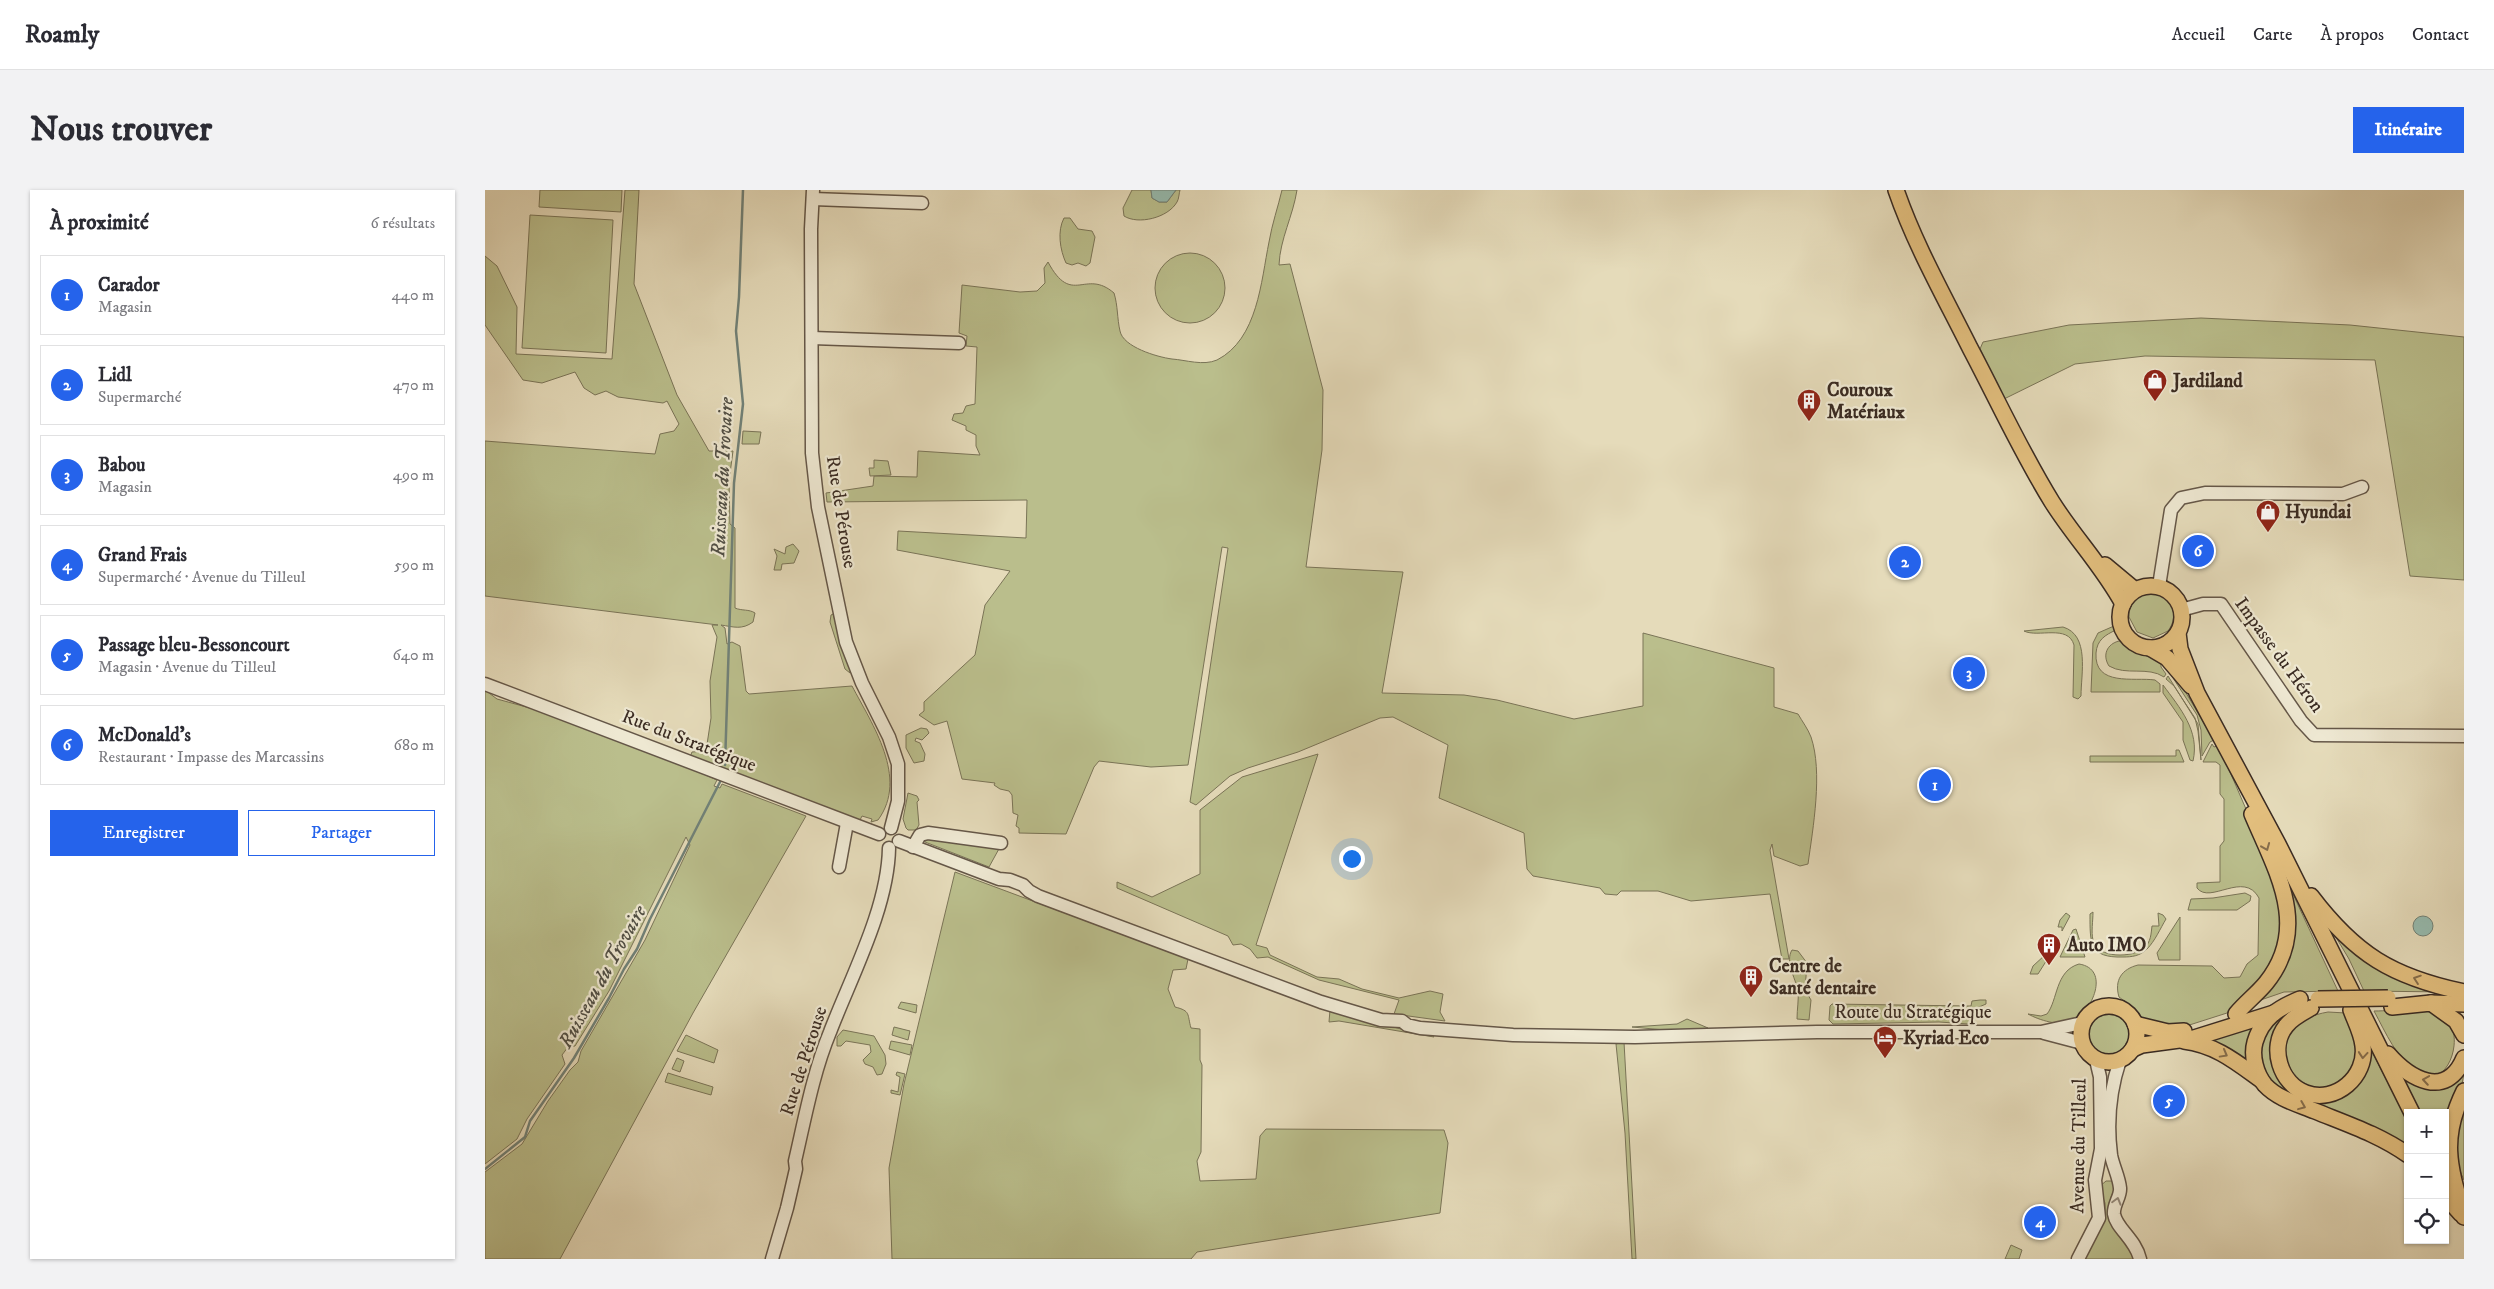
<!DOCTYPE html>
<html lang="fr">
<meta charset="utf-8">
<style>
:root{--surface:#fff;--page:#f2f2f3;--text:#2b2b33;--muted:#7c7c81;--line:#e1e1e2;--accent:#2563eb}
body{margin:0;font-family:"IM FELL DW Pica",serif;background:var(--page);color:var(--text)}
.controls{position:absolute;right:15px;bottom:15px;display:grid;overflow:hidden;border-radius:0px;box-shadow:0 1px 4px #0004}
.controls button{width:45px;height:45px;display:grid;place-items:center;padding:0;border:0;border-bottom:1px solid var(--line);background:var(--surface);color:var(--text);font:25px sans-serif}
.you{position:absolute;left:866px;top:668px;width:18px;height:18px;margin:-12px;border:4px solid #fff;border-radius:50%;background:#1a73e8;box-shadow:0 0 0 8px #1a73e833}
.badge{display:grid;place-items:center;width:32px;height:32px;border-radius:50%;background:var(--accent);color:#fff;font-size:16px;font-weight:700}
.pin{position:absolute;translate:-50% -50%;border:2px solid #fff;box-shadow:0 1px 5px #0006}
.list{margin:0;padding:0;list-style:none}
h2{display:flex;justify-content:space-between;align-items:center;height:65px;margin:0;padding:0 20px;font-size:21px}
h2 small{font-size:16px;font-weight:400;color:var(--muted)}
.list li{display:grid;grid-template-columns:32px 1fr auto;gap:15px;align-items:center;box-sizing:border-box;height:80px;margin:0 10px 10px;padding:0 10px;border:1px solid var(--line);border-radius:0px}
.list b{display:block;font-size:19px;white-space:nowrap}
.list p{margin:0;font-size:16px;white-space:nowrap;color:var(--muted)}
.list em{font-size:16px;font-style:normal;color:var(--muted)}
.actions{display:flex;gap:10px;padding:15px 20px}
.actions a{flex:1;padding:11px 0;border:1px solid var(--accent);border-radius:0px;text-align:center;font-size:18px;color:var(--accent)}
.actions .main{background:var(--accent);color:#fff}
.icon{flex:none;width:28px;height:28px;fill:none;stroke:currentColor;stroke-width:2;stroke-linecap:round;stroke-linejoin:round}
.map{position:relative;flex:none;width:1979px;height:1069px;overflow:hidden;border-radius:0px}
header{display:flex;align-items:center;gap:30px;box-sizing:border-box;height:70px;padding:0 25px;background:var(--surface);border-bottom:1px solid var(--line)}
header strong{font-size:24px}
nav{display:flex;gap:28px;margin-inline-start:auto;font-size:18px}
.intro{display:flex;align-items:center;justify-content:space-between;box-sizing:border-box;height:120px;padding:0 30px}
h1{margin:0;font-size:35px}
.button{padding:12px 22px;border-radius:0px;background:var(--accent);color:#fff;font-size:18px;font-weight:700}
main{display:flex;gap:30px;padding:0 30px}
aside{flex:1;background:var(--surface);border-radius:0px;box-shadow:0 1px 4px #0004}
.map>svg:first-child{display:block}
.green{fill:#babe8c;stroke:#7a7457}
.water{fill:#96bbaf;stroke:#718177}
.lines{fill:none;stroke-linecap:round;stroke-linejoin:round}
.stream{stroke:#718177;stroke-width:2.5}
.minor-casing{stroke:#655748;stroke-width:15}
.major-casing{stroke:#3a2b22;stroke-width:18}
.minor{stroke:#eee8d2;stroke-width:12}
.major{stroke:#e2be7d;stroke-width:15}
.major-bridge-casing{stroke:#3a2b22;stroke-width:18;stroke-linecap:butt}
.major-bridge{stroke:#e2be7d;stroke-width:15}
.oneway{stroke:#866d4b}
.oneway2{stroke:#948a7a}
.labels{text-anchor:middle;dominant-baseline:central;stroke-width:4.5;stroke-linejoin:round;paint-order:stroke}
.poi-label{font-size:19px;font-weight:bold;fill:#3a2b22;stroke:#eee8d2;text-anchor:start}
.street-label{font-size:19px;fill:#3a2b22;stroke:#eee8d2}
.water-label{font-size:20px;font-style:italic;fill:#514f45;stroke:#eee8d2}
</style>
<header>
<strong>Roamly</strong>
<nav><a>Accueil</a><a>Carte</a><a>À propos</a><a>Contact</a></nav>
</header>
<div class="intro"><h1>Nous trouver</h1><a class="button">Itinéraire</a></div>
<main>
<aside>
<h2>À proximité<small>6 résultats</small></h2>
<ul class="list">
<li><span class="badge">1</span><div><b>Carador</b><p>Magasin</p></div><em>440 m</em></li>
<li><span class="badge">2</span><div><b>Lidl</b><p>Supermarché</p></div><em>470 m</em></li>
<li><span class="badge">3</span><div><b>Babou</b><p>Magasin</p></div><em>490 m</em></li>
<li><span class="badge">4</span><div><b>Grand Frais</b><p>Supermarché · Avenue du Tilleul</p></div><em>590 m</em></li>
<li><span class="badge">5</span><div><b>Passage bleu-Bessoncourt</b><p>Magasin · Avenue du Tilleul</p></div><em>640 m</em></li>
<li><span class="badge">6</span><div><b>McDonald's</b><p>Restaurant · Impasse des Marcassins</p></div><em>680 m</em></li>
</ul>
<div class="actions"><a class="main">Enregistrer</a><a>Partager</a></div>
</aside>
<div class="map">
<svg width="1979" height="1069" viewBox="0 0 1979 1069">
<rect width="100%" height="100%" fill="#e5dbba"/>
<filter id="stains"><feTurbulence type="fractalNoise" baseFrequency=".004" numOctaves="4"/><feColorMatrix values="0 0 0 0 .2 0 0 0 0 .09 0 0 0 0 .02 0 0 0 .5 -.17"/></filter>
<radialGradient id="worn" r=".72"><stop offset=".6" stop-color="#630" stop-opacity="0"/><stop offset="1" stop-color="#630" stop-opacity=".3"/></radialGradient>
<g class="green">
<path d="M55 0H137L136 22 54 17Z"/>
<path d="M140 0H154L149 94 192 205 224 261H248L244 291 245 334 250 338V418C257 421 264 419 270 423L268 432C257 440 249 437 236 435L240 438 242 454 247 452 255 456 261 501 264 504 367 496C387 534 424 588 393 630L386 632 387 629 377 626 374 632 205 567 207 562 221 561 226 528 225 491 232 447 227 435H233L0 406V251L170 264 175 244 189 241 194 234 182 211 178 213 133 207 121 201 110 205 99 198 90 182 57 193 38 190 0 135V66L12 76 32 117 31 164 127 169Z"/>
<path d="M647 0H666L667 8 674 12H682L691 0H695C694 3 694 9 692 12 683 28 653 35 639 26L638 18Z"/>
<path d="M797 0H812C808 26 795 49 794 75L805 74 838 200 837 260 821 377 918 382 897 503 979 505 1012 510 1089 529 1158 516V443L1289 478V517L1313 524C1317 531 1323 539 1326 547 1338 582 1328 638 1323 674L1315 676 1289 666 1287 654 1285 660 1304 769H1297L1285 704 1206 711 1173 701H1136L1132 705 1120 704 1115 698 1048 686 1042 679 1039 643 954 608 963 555 908 527 895 528 813 562 763 578 745 586 711 615 705 612 743 358 737 357 703 575 666 577 614 571 609 577 581 644 534 643V638L531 636 533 625 528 623 527 605 524 601 515 599 509 595 510 593 477 589 462 531 449 535 434 525 439 521V512L490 465 500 415 525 381 412 360 413 341 541 348 542 310 342 312 341 303 388 296 389 286 432 287 433 261 495 265 491 256V245L481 240V236L467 230 469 224 478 223 481 216 490 214 492 157 481 156 482 146 474 143 477 95 535 102 552 101 560 93 559 78 563 72C587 117 600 78 629 103 633 116 632 128 635 141 638 157 672 167 687 169 701 170 718 176 732 170 773 149 776 91 784 52 787 34 793 17 797 0Z"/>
<path d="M45 25 128 30 121 163 37 158Z"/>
<path d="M579 28H585L593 39 607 41 610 47 605 73 601 76 593 73 587 75 581 73C575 60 572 41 579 28Z"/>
<circle cx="705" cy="98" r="35"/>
<path d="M1716 128 1865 135 1979 147V390L1925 386 1890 170 1660 166 1590 174 1519 209 1495 159 1498 152 1584 135Z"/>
<path d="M258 241 276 242 274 254H257Z"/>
<path d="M389 270 403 271 406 285 385 286 384 278H389Z"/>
<path d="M308 354 314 361 309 373 297 374 296 380H289L292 366 289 359 300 364 301 357Z"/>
<path d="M1668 402C1687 406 1695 425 1683 441L1668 448 1652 442 1644 427C1644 412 1653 403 1668 402Z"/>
<path d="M348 424 365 479V483L360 479 345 432 346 425Z"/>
<path d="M1629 436 1631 440C1620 445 1612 450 1611 463 1609 497 1649 487 1670 490L1675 494V502H1606L1608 453 1613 443Z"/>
<path d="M1578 437C1605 445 1596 484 1596 506L1593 509 1588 507 1589 455C1583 434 1553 448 1539 441Z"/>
<path d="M1634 451 1641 452 1676 469V477L1681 484 1679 487C1663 476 1641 486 1624 476 1617 465 1622 454 1634 451Z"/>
<path d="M1679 474 1688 481 1729 550 1725 552 1717 566 1716 540 1712 525Z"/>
<path d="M1683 486 1713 534 1716 570 1713 541 1710 528 1689 496 1681 489Z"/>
<path d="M1678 495C1695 518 1715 541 1708 571L1705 570 1698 550V532L1678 503Z"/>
<path d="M0 500 12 509 56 521 214 582 232 590 229 596 235 598 237 594 321 626 208 823 75 1069H0V982L37 954 63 911 85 880 93 872 96 861 160 750 205 655 201 647 124 801 90 856 83 857 77 865 80 874 42 929 32 949 0 974Z"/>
<path d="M436 538 442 539 444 543 437 550 431 548 430 551 435 553 440 564 439 571 429 573 421 558V545Z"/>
<path d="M1727 554 1729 557 1732 556 1742 575 1795 698 1799 744 1789 773 1742 823 1695 838 1655 828 1650 819 1634 807C1629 790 1637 779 1653 775L1727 776 1739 788 1755 787 1762 774 1773 765 1774 708C1759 680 1725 715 1712 698V693L1735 692V656L1739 651V609L1735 604V575L1731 572H1718Z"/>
<path d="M1691 560H1694L1699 572H1605V566H1691Z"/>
<path d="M833 564 771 755 782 758 785 765 832 787 854 789 877 799 914 808 945 801 958 804 955 822 960 831 909 824 914 810 834 790 783 767 772 768 765 759 756 754 748 755 743 746 632 698V692L667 707 715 684V620L757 587Z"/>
<path d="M423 603 432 606 434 610 432 612 434 635 431 640H423L421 638 418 629Z"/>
<path d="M444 647 515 657 504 677 440 652 439 649Z"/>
<path d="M1793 672 1853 801 1799 802 1764 814 1802 764Z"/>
<path d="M470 682 703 769 701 779 688 780 683 799 690 817C706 821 702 824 706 838L715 839V870L717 875 716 962 712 971 715 991 771 989 775 946 781 939 959 940 963 953 955 1023 712 1062 706 1069H407L404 978 419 894Z"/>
<path d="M1760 703 1766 706 1765 711 1752 720H1703L1706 709 1728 708Z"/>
<path d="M1608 722C1608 731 1606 742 1608 750 1612 769 1648 768 1659 758 1666 752 1666 744 1667 736H1674L1673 723 1678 725 1681 729C1675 739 1670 751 1662 759 1655 766 1647 767 1638 767 1604 768 1605 753 1605 724Z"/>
<path d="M1581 723 1585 726 1577 741V737H1573L1575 730Z"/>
<path d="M1695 727V770H1674L1672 763Z"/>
<path d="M1843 734 1962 802 1879 801 1864 769Z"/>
<path d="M1591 739 1600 767H1575L1588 740Z"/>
<path d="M1572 754 1553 784H1545L1548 776Z"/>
<path d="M1307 760 1313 761 1322 773 1320 800 1326 810 1324 830 1312 829C1312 819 1314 809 1313 800 1310 788 1300 771 1307 760Z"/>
<path d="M1594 774C1626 779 1607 822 1588 831 1575 837 1554 830 1543 824L1556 826 1562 824C1573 810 1570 781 1594 774Z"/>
<path d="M1495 810H1501V814L1494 817 1487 831 1484 834 1454 832 1348 834 1344 830 1345 816 1347 814 1482 816H1486L1487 811Z"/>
<path d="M416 812 432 815 431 823 413 818Z"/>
<path d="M845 820 916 839 947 844 949 847 854 831 844 832Z"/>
<path d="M1889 821C1911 821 1946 815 1964 831 1979 854 1960 901 1933 883 1911 868 1901 843 1889 821Z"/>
<path d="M1843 822 1861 823C1870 844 1878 863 1864 884 1827 936 1752 838 1843 822Z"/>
<circle cx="1624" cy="844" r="20"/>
<path d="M1804 824 1795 884 1844 908 1887 862 1923 931V961C1897 949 1789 904 1778 884 1767 862 1777 846 1789 828Z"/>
<path d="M1202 829 1223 838 1191 841 1147 837 1192 834Z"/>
<path d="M1770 831 1762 873 1720 849Z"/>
<path d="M409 837 425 841 423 850 407 845Z"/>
<path d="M358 840 389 846 400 865 401 874 397 884 392 885 388 877 380 874 378 870 386 862 385 855 361 851 356 856H352V847Z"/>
<path d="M201 845 233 860 229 873 192 861Z"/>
<path d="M406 851 427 855 425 865 404 859Z"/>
<path d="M1139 852 1151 1069H1147L1140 943 1131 854Z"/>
<path d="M192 868 199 871 195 882 187 879Z"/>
<path d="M1979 879C1979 900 1966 919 1960 940V923H1935L1916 883 1931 893Z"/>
<path d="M412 882 420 884 415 905 406 903V900L413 902 415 887 411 885Z"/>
<path d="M183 883 228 897 226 905 180 892Z"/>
<path d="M1979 913V990C1965 960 1966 944 1979 913Z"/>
<path d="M1621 991H1627L1630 996C1628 1004 1624 1010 1623 1018 1620 1038 1644 1051 1649 1069H1598L1620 1027V1013L1614 997Z"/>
<path d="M1526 1055 1537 1060 1534 1069H1520Z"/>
</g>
<g class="water">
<path d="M666 0H691L682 12H674L667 8Z"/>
<circle cx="1938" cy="736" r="10"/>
</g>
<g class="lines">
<g class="stream">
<path d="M240 575 249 293 258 214 251 141 254 107 258 0"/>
<path d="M0 979 40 947 45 931 89 868 124 808 139 779 152 759 165 729 236 590"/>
</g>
<defs>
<g id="minor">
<path d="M328 0 326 39 327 263 333 317 361 452 377 493 404 547 413 574V611L406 638"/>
<path d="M328 9 437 13"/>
<path d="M327 148 474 153"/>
<path d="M1674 396 1686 320 1696 308 1720 303 1858 304 1877 297"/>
<path d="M1696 420 1718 414H1736L1816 531 1829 545 1979 546"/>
<path d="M0 494 394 644"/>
<path d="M414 651 514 689 525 690 538 695 544 701 553 706 836 812 896 830 917 831 922 835 935 838 1028 845 1150 847 1332 842H1556L1597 833"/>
<path d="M428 657 435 645 443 643 516 653"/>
<path d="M354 677 362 633"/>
<path d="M1559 843 1597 853"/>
<path d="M1635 870C1625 900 1622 934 1626 965 1628 976 1634 987 1635 998 1636 1006 1628 1015 1629 1024 1631 1038 1651 1050 1655 1069"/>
<path d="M287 1069 302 1018 311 979 310 971C320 928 328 883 345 842 366 787 403 718 404 658"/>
<path d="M1593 1069 1614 1028 1610 990 1616 959 1615 887 1611 870"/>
</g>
<g id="major">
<path d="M1411 0C1430 55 1459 106 1485 158 1512 209 1536 262 1567 312 1589 347 1618 377 1638 414"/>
<path d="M1620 375 1650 400"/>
<circle cx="1666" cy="427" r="31"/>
<path d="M1693 443 1695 459 1712 503 1793 654 1927 923"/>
<path d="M1665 458 1682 468 1706 496"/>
<path d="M1826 706C1870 764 1907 787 1979 802"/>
<path d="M1815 809C1793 818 1777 828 1770 852 1766 866 1771 884 1780 895 1793 909 1813 914 1830 921 1862 934 1895 945 1923 965"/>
<path d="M1946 813 1979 814"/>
<circle cx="1624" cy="844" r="28"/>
<path d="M1907 817 1946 813 1971 831 1979 845"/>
<path d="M1826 818C1817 823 1807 828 1801 836 1784 857 1795 894 1821 903 1851 914 1882 886 1878 856 1877 844 1870 831 1866 820"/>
<path d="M1751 824C1760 813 1772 804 1781 793 1826 737 1791 681 1767 624"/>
<path d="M1650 834 1683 842 1699 841"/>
<path d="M1699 851C1731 855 1751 872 1776 890"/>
<path d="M1648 859 1657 855 1709 848 1789 823"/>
<path d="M1903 864C1924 888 1961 911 1979 868"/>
<path d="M1960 1006 1976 1024"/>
<path d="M1979 1027C1965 978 1955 950 1979 901"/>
</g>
</defs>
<use href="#minor" class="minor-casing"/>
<use href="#major" class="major-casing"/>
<use href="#minor" class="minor"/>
<use href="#major" class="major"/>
<defs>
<path id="major-bridge" d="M1833 809 1903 808"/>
</defs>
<use href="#major-bridge" class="major-bridge-casing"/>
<use href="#major-bridge" class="major-bridge"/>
</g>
<defs><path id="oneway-chevron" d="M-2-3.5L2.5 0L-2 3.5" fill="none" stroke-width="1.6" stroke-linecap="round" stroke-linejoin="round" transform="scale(1.25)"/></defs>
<g class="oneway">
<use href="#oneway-chevron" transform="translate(1781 657) rotate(68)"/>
<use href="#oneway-chevron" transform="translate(1932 789) rotate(-161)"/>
<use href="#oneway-chevron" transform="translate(1739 864) rotate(29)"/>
<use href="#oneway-chevron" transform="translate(1878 865) rotate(95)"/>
<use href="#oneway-chevron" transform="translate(1941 890) rotate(-171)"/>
<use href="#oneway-chevron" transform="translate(1817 916) rotate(22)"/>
</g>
<use class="oneway2" href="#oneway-chevron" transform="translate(1632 1011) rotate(-74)"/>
<defs>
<symbol id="shop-pin" viewBox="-11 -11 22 30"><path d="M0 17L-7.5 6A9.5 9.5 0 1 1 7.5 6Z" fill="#8f2418" stroke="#eee8d2"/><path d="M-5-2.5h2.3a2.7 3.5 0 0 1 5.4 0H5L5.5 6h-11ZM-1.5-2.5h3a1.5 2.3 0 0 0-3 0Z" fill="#fff"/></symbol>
<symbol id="building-pin" viewBox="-11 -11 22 30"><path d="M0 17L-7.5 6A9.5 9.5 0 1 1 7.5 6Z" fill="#8f2418" stroke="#eee8d2"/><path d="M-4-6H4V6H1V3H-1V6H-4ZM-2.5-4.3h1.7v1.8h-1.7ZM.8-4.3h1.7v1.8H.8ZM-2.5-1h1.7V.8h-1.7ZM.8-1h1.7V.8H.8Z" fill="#fff"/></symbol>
<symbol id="hotel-pin" viewBox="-11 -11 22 30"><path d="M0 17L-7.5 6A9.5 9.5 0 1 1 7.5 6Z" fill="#8f2418" stroke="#eee8d2"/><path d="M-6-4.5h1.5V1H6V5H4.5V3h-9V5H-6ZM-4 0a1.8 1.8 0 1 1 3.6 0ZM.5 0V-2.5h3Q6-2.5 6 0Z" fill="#fff"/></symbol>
</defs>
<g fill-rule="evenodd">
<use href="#shop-pin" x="1656" y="177" width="28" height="38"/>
<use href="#building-pin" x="1310" y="197" width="28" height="38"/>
<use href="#shop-pin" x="1769" y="308" width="28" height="38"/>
<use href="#building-pin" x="1550" y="741" width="28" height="38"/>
<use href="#building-pin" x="1252" y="773" width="28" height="38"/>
<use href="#hotel-pin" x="1386" y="834" width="28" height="38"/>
</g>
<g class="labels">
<g class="poi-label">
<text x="1688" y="191">Jardiland</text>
<text x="1342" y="200">Couroux<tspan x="1342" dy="22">Matériaux</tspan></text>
<text x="1800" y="322">Hyundai</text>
<text x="1582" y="755">Auto IMO</text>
<text x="1284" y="776">Centre de<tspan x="1284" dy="22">Santé dentaire</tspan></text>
<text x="1418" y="848">Kyriad Eco</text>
</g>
<g class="street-label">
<text transform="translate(356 322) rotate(81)">Rue de Pérouse</text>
<text transform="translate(1794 465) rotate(54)">Impasse du Héron</text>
<text transform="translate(204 551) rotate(21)">Rue du Stratégique</text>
<text x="1428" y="822">Route du Stratégique</text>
<text transform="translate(319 871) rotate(-72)">Rue de Pérouse</text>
<text transform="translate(1594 956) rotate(-89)">Avenue du Tilleul</text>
</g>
<g class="water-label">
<text transform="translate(238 287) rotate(-87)">Ruisseau du Trovaire</text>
<text transform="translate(118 787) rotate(-61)">Ruisseau du Trovaire</text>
</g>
</g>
<rect width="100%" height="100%" filter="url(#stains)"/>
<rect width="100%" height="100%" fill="url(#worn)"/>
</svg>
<div class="controls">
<button>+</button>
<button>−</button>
<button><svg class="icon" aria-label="locate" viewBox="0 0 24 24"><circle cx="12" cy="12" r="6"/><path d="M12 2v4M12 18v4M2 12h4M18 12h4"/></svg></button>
</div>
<div class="you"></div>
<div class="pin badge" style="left:1450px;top:595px">1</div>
<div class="pin badge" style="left:1420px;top:372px">2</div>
<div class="pin badge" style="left:1484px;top:483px">3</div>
<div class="pin badge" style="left:1555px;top:1032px">4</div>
<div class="pin badge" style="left:1684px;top:911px">5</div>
<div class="pin badge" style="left:1713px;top:361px">6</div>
</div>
</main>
